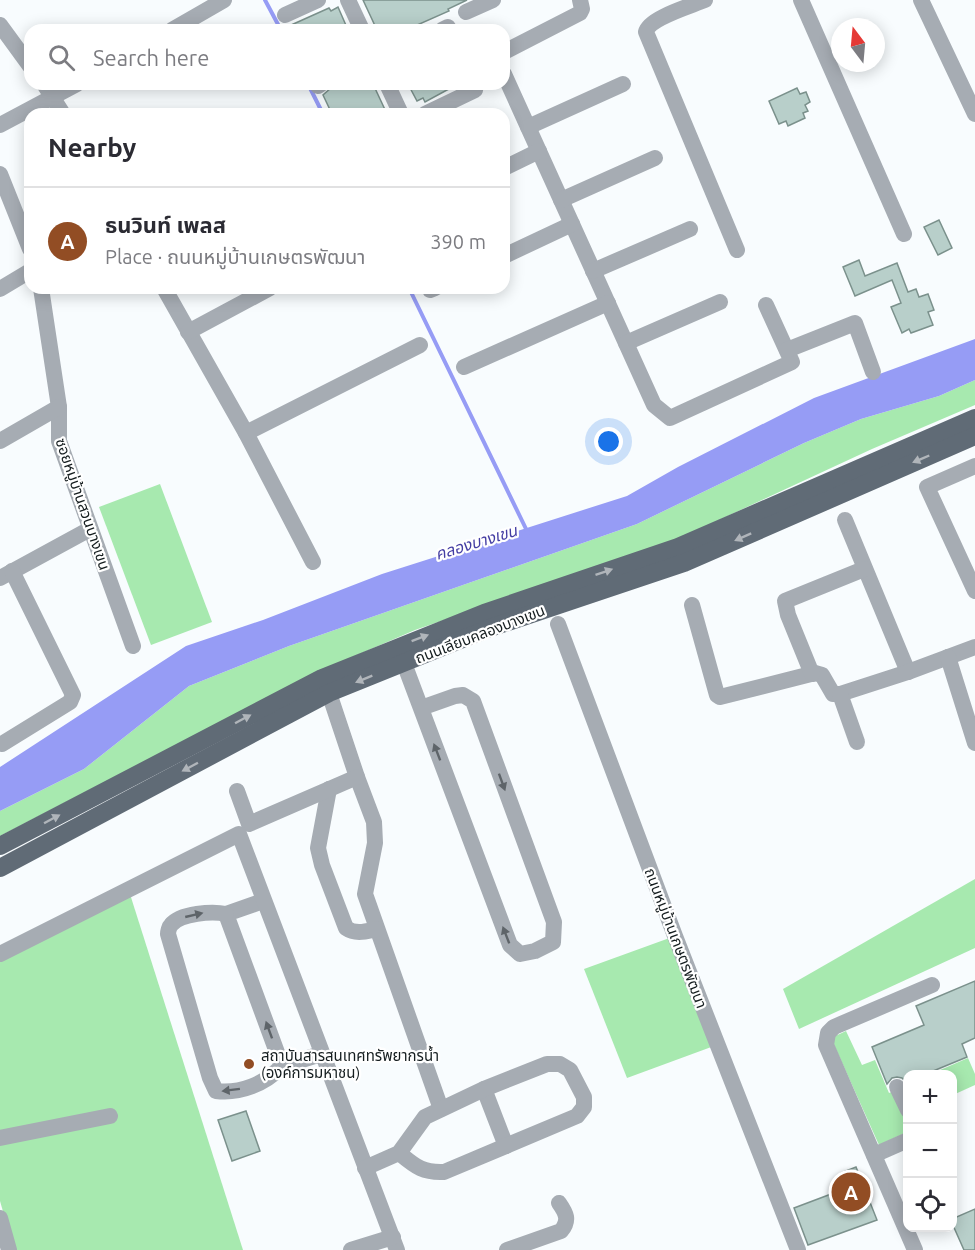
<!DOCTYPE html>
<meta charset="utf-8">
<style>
:root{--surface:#fff;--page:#f2f2f3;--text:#2b2b33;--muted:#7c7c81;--line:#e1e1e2;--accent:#924d24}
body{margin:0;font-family:Ubuntu,"Noto Sans Thai",sans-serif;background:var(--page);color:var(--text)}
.controls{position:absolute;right:18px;bottom:18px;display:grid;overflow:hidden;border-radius:12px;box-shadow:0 3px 15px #0003}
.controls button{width:54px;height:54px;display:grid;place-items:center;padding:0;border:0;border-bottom:2px solid var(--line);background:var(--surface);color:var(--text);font:30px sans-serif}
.compass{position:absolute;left:831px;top:18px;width:54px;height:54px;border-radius:50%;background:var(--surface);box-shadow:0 3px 15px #0003;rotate:344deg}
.you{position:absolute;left:609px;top:442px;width:21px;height:21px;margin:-15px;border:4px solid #fff;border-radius:50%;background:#1a73e8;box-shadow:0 0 0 9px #1a73e833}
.badge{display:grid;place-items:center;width:39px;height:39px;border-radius:50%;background:var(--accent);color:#fff;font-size:20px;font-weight:700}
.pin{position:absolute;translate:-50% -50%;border:3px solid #fff;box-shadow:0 2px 6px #0006}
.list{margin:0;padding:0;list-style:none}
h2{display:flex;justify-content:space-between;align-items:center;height:78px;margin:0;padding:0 24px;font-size:26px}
h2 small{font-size:20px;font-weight:400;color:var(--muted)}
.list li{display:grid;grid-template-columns:39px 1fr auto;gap:18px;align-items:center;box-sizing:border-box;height:108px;padding:0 24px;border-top:2px solid var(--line)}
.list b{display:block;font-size:22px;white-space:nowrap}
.list p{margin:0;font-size:20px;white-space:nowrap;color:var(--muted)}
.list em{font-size:20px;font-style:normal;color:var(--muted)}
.icon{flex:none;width:33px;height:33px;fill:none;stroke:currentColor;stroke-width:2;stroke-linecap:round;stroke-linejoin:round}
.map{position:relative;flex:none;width:975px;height:1250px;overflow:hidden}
.search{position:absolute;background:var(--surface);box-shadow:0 3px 15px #0003;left:24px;top:24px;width:486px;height:66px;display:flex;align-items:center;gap:15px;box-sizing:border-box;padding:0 21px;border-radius:18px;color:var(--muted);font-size:22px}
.panel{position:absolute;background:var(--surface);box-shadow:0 3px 15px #0003;left:24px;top:108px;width:486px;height:186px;border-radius:18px}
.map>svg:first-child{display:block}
.green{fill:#a7e9af}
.water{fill:#969cf5}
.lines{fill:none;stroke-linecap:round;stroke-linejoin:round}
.stream{stroke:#969cf5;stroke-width:4}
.building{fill:#b8cfca;stroke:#7b918c;stroke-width:1.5}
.minor{stroke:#a6acb3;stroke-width:16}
.major{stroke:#606b76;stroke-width:18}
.oneway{fill:#b0b5ba}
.oneway2{fill:#5e6469}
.poi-dot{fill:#924d24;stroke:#fff;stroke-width:2}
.labels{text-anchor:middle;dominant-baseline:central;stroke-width:4.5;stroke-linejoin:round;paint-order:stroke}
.street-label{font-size:15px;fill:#151d1f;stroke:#fff}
.poi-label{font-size:15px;fill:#151d1f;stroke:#fff;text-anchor:start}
.water-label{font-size:16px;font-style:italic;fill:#433da3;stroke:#fff}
</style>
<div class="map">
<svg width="975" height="1250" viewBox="0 0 975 1250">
<rect width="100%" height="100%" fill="#f8fcfe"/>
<g class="green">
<path d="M975 380V405L872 449 678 539 415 630 320 671 0 836V811L84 769 189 686 289 646 637 524 804 443 861 419 939 396Z"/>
<path d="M160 484 212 622 151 645 99 507Z"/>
<path d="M975 879V948L799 1029 783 989Z"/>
<path d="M129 891 243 1250H14L0 1201V954Z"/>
<path d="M675 936 714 1046 627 1078 584 969Z"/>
<path d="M846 1031 862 1065 875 1060 889 1093 896 1090 907 1116V1132L879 1145 831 1038Z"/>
<path d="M968 1058 975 1074V1085L953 1095 952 1074H931Z"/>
</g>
<path class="water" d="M975 339V380L939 396 861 419 804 443 637 524 289 646 189 686 84 769 0 811V767L186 646 263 620 382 574 627 496 678 467 814 398Z"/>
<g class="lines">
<g class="stream">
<path d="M265 0 281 30"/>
<path d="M308 84 323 114"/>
<path d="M409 288 528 533"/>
</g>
</g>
<g class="building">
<path d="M363 0H467L448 9 449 11 406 30H377Z"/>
<path d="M338 7 348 30H280L329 8 331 11Z"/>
<path d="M340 84H373L387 114H332L323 95 331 88Z"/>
<path d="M408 84H458L425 102 423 98 417 101Z"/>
<path d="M797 88 800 94 806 92 810 102 805 105 808 111 803 113 805 118 788 126 786 121 779 124 769 101Z"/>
<path d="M939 220 952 248 938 255 924 227Z"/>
<path d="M859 260 865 276 897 263 908 292 916 289 919 297 928 294 934 310 928 312 933 325 911 333 909 329 902 333 891 307 901 303 892 280 855 296 843 267Z"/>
<path d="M975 981V1038L962 1044 967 1057 926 1074H908L907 1083 902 1078 897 1077 892 1078 887 1084 872 1047 924 1025 916 1006Z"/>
<path d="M246 1111 260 1151 232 1161 218 1120Z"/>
<path d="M856 1167 877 1220 808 1245 794 1208 847 1188 841 1173Z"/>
<path d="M975 1209V1250H964L952 1223V1219Z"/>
</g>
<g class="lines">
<g class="minor">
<path d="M348 0 362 30"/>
<path d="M705 0C691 6 649 18 646 32L737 250"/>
<path d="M801 0 904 234"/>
<path d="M921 0 975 114"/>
<path d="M466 12 493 0"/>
<path d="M285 15 318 0"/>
<path d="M0 25 30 66"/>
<path d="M172 30 224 0"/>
<path d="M442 30 448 27"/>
<path d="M504 52 580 13 582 9 580 0"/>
<path d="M504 74 654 405 670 418 792 362 766 305"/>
<path d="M44 84 63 114"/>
<path d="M387 84 401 114"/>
<path d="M318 86 321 84"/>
<path d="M425 114 475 90"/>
<path d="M0 125 77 84"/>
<path d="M528 127 623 84"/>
<path d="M504 168 539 151"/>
<path d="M0 174 30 249"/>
<path d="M561 200 655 158"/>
<path d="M504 256 572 224"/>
<path d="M593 271 690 229"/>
<path d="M41 288 59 407V441L133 646"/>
<path d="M164 288 246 433 313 562"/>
<path d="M0 289 30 271"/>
<path d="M430 290 435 288"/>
<path d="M188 332 270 288"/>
<path d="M626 343 720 302"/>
<path d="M787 350 855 323 873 372"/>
<path d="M464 367 608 303"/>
<path d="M246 433 420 345"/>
<path d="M0 441 59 407"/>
<path d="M975 466 927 487 975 591"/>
<path d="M845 520 908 672"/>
<path d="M0 578 90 529"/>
<path d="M692 605 717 695 720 697 815 673 822 675 833 694H840L908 672 975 647"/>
<path d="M558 624 675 936 798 1250"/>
<path d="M399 650 510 945 520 954 535 951 553 942 554 922 473 701 463 695 455 696 421 708"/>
<path d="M948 657 975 743"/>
<path d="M812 674 788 615 785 601 864 569"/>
<path d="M329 693 357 777 374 822 375 843 365 894 441 1109"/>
<path d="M840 694 857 742"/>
<path d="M2 744 70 702 73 695 12 571"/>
<path d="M329 789 318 848 322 865 346 928C356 935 367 931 377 929"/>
<path d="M237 791 249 824 357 777"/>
<path d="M263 901 226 914 282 1066 321 1054"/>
<path d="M226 914C213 911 180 913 171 925 169 927 168 932 168 934L210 1078 216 1091C240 1094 265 1084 282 1066"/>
<path d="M0 954 239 834 397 1250"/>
<path d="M897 1087 908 1110"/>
<path d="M484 1089 506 1146"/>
<path d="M0 1138 110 1116"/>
<path d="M874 1155 908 1140"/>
<path d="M365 1168 399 1153 425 1117 484 1089 547 1064H560L570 1070 584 1097V1107L577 1116 444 1172C422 1173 415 1166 399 1153"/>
<path d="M0 1218 9 1250"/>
<path d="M351 1250 393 1237"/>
<path d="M507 1250 561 1231C570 1220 566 1213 559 1203"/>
<path d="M915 1250 826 1045 828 1033 834 1027 932 985"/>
</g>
<g class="major">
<path d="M0 846 322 678 484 613 678 547 975 418"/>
<path d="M0 868 329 693 490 628 684 563 975 436"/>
</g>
</g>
<defs><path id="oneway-solid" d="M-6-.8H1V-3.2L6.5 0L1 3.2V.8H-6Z" transform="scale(1.5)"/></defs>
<g class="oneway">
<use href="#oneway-solid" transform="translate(921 459) rotate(157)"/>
<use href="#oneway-solid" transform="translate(743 537) rotate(156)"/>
<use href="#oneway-solid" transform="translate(604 572) rotate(-19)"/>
<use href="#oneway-solid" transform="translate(420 638) rotate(-21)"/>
<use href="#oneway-solid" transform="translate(364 679) rotate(158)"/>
<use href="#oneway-solid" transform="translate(243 719) rotate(-28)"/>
<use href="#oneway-solid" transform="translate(190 767) rotate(152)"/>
<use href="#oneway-solid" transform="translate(52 819) rotate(-28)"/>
</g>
<g class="oneway2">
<use href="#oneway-solid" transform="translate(437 752) rotate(-111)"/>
<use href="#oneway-solid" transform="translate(502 782) rotate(70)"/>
<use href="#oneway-solid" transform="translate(194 915) rotate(-13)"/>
<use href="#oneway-solid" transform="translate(506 935) rotate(-111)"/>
<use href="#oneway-solid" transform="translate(269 1030) rotate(-110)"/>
<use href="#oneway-solid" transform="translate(231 1090) rotate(173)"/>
</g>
<circle class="poi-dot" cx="249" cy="1064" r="6"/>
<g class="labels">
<g class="street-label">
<text transform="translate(83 504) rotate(71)">ซอยหมู่บ้านสวนบางเขน</text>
<text transform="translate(480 634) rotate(-21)">ถนนเลียบคลองบางเขน</text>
<text transform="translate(676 938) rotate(69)">ถนนหมู่บ้านเกษตรพัฒนา</text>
</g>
<g class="poi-label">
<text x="261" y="1055">สถาบันสารสนเทศทรัพยากรน้ำ<tspan x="261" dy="17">(องค์การมหาชน)</tspan></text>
</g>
<g class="water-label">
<text transform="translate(476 542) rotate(-17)">คลองบางเขน</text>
</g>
</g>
</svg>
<div class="controls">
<button>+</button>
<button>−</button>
<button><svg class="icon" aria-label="locate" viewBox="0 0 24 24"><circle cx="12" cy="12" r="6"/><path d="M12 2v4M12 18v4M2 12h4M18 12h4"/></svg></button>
</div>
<svg class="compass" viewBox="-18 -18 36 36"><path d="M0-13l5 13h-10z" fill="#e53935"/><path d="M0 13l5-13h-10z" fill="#7c7c81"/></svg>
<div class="you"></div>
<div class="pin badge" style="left:851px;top:1192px">A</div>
<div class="search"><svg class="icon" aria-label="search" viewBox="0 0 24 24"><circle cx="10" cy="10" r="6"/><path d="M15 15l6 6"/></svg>Search here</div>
<section class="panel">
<h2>Nearby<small></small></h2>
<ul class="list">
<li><span class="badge">A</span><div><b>ธนวินท์ เพลส</b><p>Place · ถนนหมู่บ้านเกษตรพัฒนา</p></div><em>390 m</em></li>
</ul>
</section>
</div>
